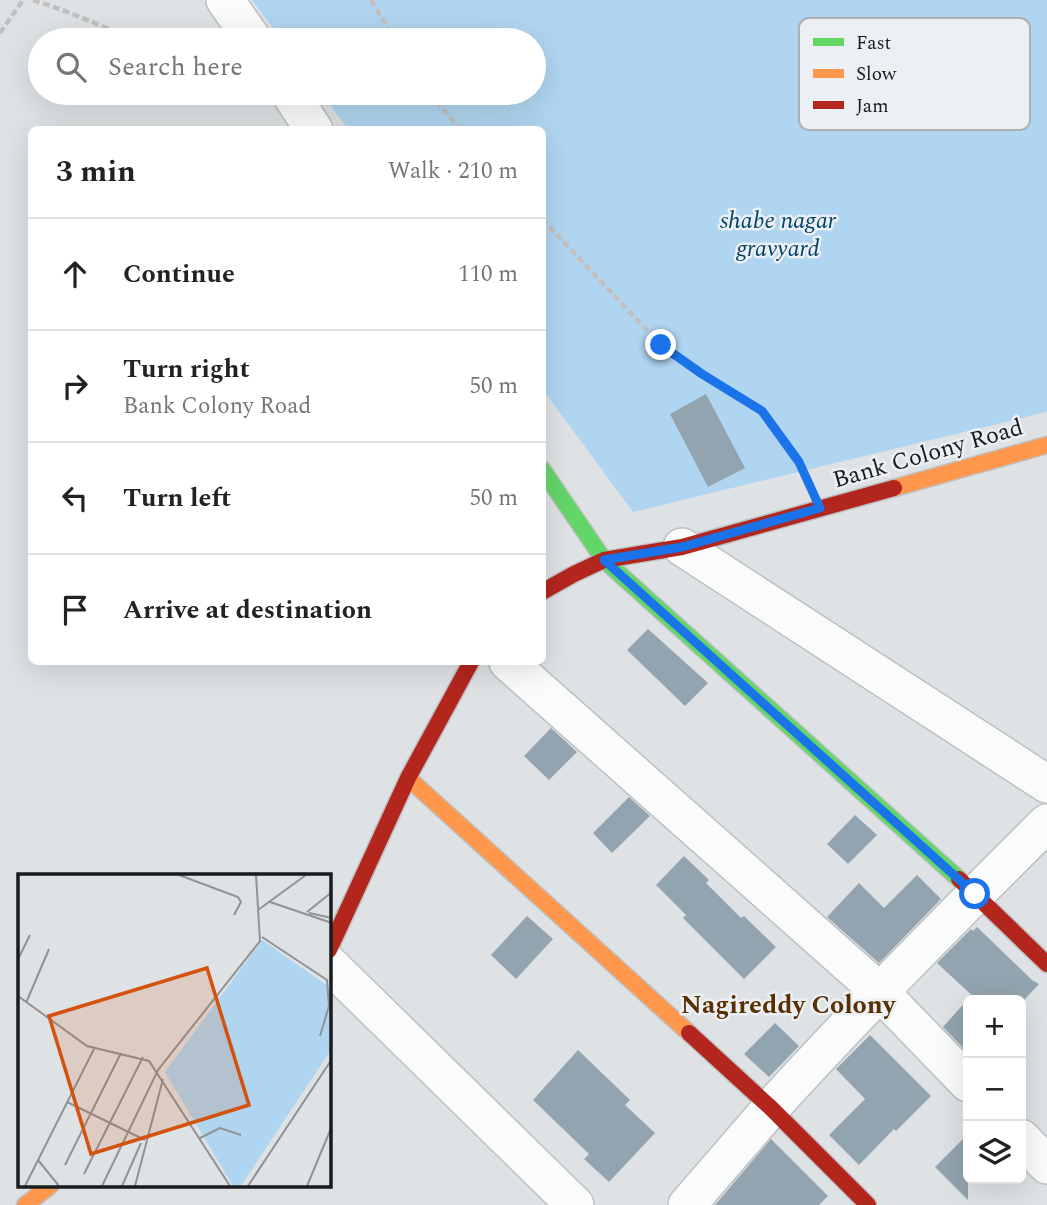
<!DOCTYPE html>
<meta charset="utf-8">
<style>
:root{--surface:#fff;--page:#f2f2f2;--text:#222;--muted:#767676;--line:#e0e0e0}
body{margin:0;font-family:Spectral,serif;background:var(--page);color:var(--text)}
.controls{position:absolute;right:21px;bottom:21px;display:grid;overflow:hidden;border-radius:10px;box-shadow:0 7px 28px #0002}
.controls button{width:63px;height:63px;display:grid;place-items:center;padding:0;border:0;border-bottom:2px solid var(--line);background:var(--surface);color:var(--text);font:35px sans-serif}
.stop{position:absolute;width:21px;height:21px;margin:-16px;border:5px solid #1a73e8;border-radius:50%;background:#fff}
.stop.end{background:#1a73e8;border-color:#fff;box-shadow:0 2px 7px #0008}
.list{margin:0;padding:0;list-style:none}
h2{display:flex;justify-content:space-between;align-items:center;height:91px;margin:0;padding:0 28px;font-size:30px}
h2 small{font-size:23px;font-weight:400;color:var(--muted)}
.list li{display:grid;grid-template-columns:46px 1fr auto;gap:21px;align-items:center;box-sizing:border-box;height:112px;padding:0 28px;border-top:2px solid var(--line)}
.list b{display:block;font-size:26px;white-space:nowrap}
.list p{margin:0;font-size:23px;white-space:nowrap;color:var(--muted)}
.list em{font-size:23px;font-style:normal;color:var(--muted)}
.icon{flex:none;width:38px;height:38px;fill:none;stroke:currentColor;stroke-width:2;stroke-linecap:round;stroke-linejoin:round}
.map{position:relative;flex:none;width:1047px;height:1205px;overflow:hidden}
.search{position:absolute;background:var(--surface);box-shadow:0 7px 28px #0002;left:28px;top:28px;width:518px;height:77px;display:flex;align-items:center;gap:18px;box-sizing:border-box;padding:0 24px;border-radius:38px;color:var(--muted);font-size:26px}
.panel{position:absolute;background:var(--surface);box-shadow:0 7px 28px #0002;left:28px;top:126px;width:518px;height:539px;border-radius:10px}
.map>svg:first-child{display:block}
.green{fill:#b0d5f0}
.building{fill:#92a4af}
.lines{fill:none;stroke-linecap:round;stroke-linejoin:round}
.street-casing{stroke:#bec0c2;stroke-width:40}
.fast-casing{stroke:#bec0c2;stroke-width:19}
.slow-casing{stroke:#bec0c2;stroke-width:19}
.jam-casing{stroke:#bec0c2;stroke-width:19}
.path{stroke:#c0c0c0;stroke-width:4.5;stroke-dasharray:7 3.5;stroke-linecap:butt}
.street{stroke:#fafbfb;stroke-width:37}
.fast{stroke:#63d668;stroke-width:16}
.slow{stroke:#ff974d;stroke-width:16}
.jam{stroke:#b3261e;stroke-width:16}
.route{stroke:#1a73e8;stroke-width:9}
.labels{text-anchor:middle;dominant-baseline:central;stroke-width:5;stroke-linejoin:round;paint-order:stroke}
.park-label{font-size:24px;font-style:italic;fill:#004469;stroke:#eceff3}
.street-label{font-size:24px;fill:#191b1c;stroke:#eceff3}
.neighbourhood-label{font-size:26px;font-weight:bold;fill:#583001;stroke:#eceff3}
.inset-road{fill:none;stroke:#909294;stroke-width:2}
.view{fill:#d3530e;fill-opacity:0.15;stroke:#d3530e;stroke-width:3.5}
.inset-edge{fill:none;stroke:#191b1c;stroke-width:3.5}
.key{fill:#eceff3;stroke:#adafb2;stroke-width:2}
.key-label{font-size:19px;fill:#191b1c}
</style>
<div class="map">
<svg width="1047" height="1205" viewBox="0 0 1047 1205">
<rect width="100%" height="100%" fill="#dfe2e4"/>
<path class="green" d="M252 0H1047V412L633 512 543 390 542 130 348 129 321 93H534V40H282Z"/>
<g class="building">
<path d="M706 394 745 468 708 487 670 414Z"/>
<path d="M648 629 708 683 685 706 627 650Z"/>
<path d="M551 728 577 752 549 780 524 756Z"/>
<path d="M629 797 650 816 612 853 593 833Z"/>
<path d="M855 815 877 835 848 864 827 844Z"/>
<path d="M684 856 709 880 706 883 741 918 744 916 776 947 744 979 683 918 686 915 656 885Z"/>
<path d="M917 875 941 899 879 963 827 917 859 883 884 908Z"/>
<path d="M527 916 553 939 516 979 491 955Z"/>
<path d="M977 927 1032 980 1039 984 1024 1000H977L937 963 971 929 973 931Z"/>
<path d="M968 999V1053L943 1027Z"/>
<path d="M775 1023 799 1046 769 1077 744 1054Z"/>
<path d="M870 1035 931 1096 896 1131 894 1129 859 1165 829 1135 865 1099 836 1069Z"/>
<path d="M578 1050 630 1100 625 1105 655 1133 609 1182 584 1159 589 1154 533 1100Z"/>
<path d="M968 1134V1200L935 1167Z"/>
<path d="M771 1139 828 1196 819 1205H715Z"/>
</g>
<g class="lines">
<defs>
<g id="street">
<path d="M225 0 253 40"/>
<path d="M290 93 314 130"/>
<path d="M682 547 1047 784"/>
<path d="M508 662 880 992 968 1083"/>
<path d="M329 964 575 1205"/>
<path d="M1021 1138 1047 1165"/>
<path d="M687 1205C715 1173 742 1141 770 1109 859 1011 953 916 1047 823"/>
</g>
<path id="fast" d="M542 469 604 560 959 879"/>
<g id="slow">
<path d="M894 488 1047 445"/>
<path d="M408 778 689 1033"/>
<path d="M25 1205 50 1186"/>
</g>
<g id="jam">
<path d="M542 592 574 574 604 560 682 547 894 488"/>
<path d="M959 879 1047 964"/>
<path d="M329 950 408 778 471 662"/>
<path d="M689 1033 771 1108 868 1205"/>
</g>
</defs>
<use href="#street" class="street-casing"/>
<use href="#fast" class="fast-casing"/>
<use href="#slow" class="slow-casing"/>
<use href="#jam" class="jam-casing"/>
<g class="path">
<path d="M33 0 65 11 136 40"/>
<path d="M371 0 395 40"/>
<path d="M0 33 23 0"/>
<path d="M430 93 461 130"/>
<path d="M542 219 661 345 702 374 762 411 799 462 807 479"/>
</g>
<use href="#street" class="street"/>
<use href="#fast" class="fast"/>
<use href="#slow" class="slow"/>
<use href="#jam" class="jam"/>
</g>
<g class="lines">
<path class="route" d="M661 345 702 374 762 411 799 462 820 508 682 547 604 560 975 894"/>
</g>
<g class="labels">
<g class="park-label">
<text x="778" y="221">shabe nagar<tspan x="778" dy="28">gravyard</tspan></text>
</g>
<g class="street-label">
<text transform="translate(928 454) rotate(-16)">Bank Colony Road</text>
</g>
<g class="neighbourhood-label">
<text x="788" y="1005">Nagireddy Colony</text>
</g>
</g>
<g transform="translate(18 874)">
<rect width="313" height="313" fill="#dfe2e4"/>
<path d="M244 66 313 114V176L223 312H215L147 198Z" fill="#b0d5f0"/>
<path class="inset-road" d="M161 1 220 23 223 28 216 41M252 28 314 49M240 36 288 1M289 38 314 18M291 39 314 44M244 63 309 106 311 132 302 162M0 85 12 61M0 122 69 172 131 187 212 312M8 129 31 75M49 228 127 266M182 264 202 254 223 261M20 286 41 312M47 291 103 179M66 300 125 183M7 312 76 175M84 312 140 196 242 67 238 1M104 312 123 269M117 312 145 205M230 312 314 185M289 312 314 252"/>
<path class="view" d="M189 94 231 231 73 280 31 142Z"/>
<rect width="313" height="313" class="inset-edge"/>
</g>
<rect x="799" y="18" width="231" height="112" rx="10" class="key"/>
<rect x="813" y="38" width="31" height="8" fill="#63d668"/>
<rect x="813" y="69" width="31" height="9" fill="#ff974d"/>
<rect x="813" y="101" width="31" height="8" fill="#b3261e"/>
<g class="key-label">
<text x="856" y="49">Fast</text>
<text x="856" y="80">Slow</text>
<text x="856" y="112">Jam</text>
</g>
</svg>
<div class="controls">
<button>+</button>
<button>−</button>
<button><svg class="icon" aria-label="layers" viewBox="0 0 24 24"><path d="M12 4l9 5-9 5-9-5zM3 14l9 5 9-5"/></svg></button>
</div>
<div class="stop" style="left:975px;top:894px"></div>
<div class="stop end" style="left:661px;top:345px"></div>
<div class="search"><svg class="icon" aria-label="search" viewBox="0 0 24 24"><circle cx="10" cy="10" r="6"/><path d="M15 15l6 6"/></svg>Search here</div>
<section class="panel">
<h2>3 min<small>Walk · 210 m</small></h2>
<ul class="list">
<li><svg class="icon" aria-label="ahead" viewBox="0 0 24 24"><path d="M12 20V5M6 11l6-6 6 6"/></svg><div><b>Continue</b></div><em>110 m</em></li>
<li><svg class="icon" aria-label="right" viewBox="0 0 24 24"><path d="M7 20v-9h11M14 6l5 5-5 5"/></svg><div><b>Turn right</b><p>Bank Colony Road</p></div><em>50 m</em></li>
<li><svg class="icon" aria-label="left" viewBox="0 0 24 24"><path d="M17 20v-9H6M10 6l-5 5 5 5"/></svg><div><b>Turn left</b></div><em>50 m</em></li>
<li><svg class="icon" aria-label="arrive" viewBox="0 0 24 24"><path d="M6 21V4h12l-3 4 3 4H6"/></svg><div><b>Arrive at destination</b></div></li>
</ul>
</section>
</div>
